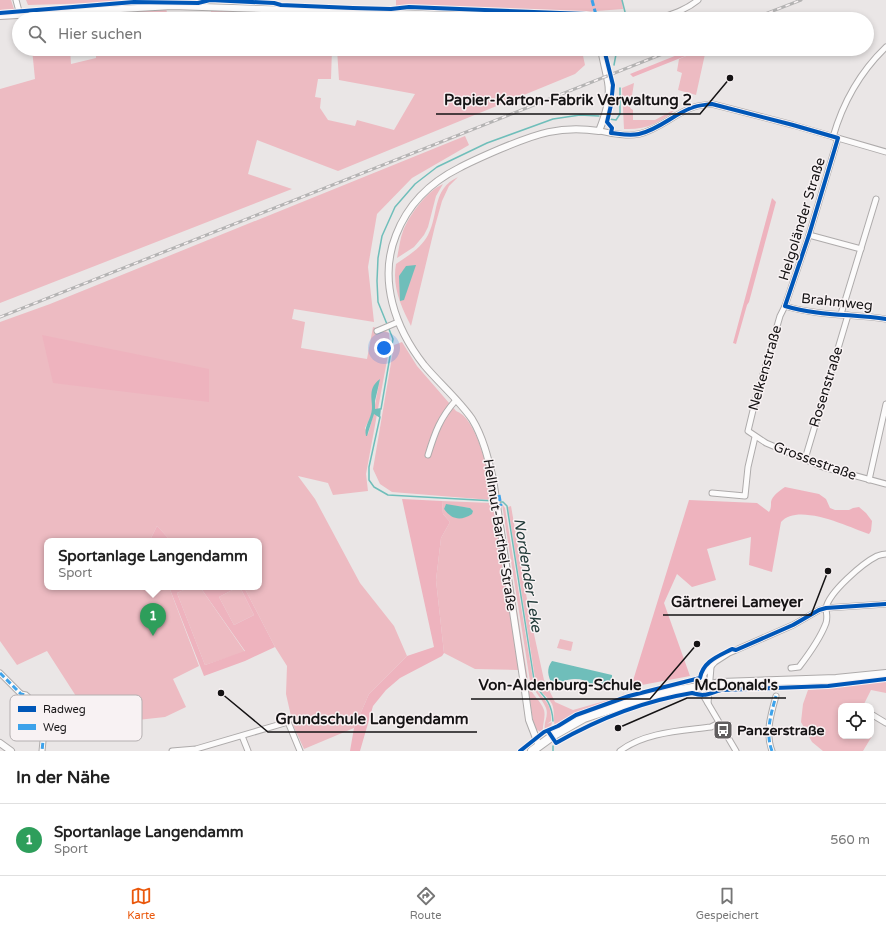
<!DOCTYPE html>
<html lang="de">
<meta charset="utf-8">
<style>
:root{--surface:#fff;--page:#f6f6f6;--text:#222;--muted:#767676;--line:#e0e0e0;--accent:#ea580c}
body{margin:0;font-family:"Varela Round",sans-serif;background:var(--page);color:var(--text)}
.controls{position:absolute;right:12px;bottom:12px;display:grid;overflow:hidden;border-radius:8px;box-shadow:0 2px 6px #0003}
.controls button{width:36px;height:36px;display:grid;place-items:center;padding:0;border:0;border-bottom:1px solid var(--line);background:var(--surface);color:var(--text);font:20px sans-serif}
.you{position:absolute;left:384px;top:348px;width:14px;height:14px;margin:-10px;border:3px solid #fff;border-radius:50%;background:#1a73e8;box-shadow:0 0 0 6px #1a73e833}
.badge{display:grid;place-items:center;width:26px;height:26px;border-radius:50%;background:var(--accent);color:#fff;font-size:13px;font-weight:700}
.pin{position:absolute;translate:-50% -33px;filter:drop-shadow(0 1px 2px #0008)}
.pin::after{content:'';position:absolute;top:21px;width:14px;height:12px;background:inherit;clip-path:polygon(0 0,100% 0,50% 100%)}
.popup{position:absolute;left:44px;top:538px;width:218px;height:52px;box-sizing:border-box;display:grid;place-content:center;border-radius:8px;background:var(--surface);filter:drop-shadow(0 1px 3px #0005);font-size:13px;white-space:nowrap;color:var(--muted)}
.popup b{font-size:15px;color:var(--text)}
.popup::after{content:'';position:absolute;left:50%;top:100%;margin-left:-8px;border:8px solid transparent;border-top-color:var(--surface)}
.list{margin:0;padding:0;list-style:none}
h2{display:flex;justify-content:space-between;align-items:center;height:52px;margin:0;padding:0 16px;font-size:17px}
h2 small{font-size:13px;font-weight:400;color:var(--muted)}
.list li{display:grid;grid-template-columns:26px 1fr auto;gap:12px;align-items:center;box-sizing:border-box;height:72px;padding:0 16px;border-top:1px solid var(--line)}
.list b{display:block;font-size:15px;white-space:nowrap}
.list p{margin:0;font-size:13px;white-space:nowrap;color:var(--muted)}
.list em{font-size:13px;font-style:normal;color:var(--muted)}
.icon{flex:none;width:22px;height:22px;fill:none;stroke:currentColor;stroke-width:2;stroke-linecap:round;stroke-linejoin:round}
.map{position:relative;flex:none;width:886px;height:751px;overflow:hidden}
.search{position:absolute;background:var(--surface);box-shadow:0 2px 6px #0003;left:12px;right:12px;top:12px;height:44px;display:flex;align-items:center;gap:10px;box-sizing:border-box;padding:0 14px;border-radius:22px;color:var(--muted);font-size:15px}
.sheet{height:124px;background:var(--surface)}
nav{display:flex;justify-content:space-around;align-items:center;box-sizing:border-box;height:56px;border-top:1px solid var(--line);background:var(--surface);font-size:11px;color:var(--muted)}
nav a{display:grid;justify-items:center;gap:2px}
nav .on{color:var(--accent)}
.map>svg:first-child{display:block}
.green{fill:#edbbc2;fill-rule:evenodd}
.forest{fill:#eeb3be}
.water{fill:#6fbeba}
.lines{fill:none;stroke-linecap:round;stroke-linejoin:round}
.stream{stroke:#6fbeba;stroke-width:1.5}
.minor-casing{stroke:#aeabab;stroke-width:7}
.tertiary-casing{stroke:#aeabab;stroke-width:8}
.primary-casing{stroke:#aeabab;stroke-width:10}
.minor{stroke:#fcfbfb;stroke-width:5}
.tertiary{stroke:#fcfbfb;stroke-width:6}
.primary{stroke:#fcfbfb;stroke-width:8}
.rail-casing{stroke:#b4b3b3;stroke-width:3}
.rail{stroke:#f8f2f3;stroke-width:1.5;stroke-dasharray:4.5;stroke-linecap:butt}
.quiet{stroke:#3da2ea;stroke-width:3;stroke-dasharray:6 3;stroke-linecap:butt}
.cycleway-casing{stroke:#f8f2f3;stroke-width:6}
.cycleway{stroke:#0057b8;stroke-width:4}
.labels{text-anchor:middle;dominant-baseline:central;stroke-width:3;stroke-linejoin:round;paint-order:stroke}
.street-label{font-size:14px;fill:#151314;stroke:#f8f2f3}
.poi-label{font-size:14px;font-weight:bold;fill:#151314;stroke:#f8f2f3;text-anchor:start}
.water-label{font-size:15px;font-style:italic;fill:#223b39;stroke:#f8f2f3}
.key{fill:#f8f2f3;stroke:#b4afb0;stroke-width:1}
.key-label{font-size:11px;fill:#151314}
.leader{fill:none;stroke:#151314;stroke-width:1.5}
.callout-dot{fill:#151314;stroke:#f8f2f3;stroke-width:1.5}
.callout-label{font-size:15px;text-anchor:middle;font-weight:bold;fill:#151314;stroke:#f8f2f3;stroke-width:3;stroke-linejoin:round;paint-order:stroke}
</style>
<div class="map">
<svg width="886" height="751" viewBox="0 0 886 751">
<rect width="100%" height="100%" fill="#eae6e6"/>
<g class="green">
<path d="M0 0H11L14 9 0 10Z"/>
<path d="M26 0H148L136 2 28 5Z"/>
<path d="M396 0H622L623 9 583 12 396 7Z"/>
<path d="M166 9 169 19H92L91 15Z"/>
<path d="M211 10 315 12 314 19H211Z"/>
<path d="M32 49H70L71 64 96 58V49H332L331 79H318L315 97 321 98 320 108 328 120 355 126 357 120 394 130 415 94 339 80 337 49H354L427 56V49H590L582 51 585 65 575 74 338 171 257 140 248 174 292 189 0 303V89L35 79Z"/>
<path d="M703 49H708L705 54 696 95 678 90 682 73 677 71 679 59Z"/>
<path d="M634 83 630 108 633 110V120H655L677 108C661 123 646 130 624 129L622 88Z"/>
<path d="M465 136 469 145 412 178 377 214 368 267 374 322 294 309 292 319 305 322 301 348 367 359 373 327 384 330 389 333 390 344 366 474 368 491 333 495 328 483 298 476 315 499 360 583 394 626 407 656 369 694 354 728 304 749 293 725 286 694 287 666 275 647 244 587H259V541H171L157 526 151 538 152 541H47V587H169L199 666 173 679 186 707 165 717 119 722 115 696 83 707 47 651 17 665 0 641V322L50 304ZM380 379C376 397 374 416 368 434L365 428 371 416Z"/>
<path d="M458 177 449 186 442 201 435 226 411 326C401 306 392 287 396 264 408 256 421 248 428 235 439 214 432 189 458 177Z"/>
<path d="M443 184 436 196 428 227 424 235 414 247 397 258C399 249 400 239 403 231 410 214 426 192 443 184Z"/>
<path d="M402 342 417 366 456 411C476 417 488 470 491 488L488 492 489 494 492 495 491 496V500L392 492 380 484 373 469 394 345Z"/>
<path d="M442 501 491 503 492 507H494L490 509V510L492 512 495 511 505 576 501 577V580L505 581 519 668 518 670 475 669 444 653 436 580 441 538 450 522 443 514ZM446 505 470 508 452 516 444 509Z"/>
<path d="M502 504 505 508 534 686C543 700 552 702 551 721L547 724 552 722 551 727 545 730C543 723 549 716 546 708 542 698 533 691 530 681Z"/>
<path d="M511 506 529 611 544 680 555 702 573 710 622 696 624 692 622 698 582 711 555 726C553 720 555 711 552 704 548 696 539 692 536 684L508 507Z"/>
<path d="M500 509H501L529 686C532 695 541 701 544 710 546 717 542 725 543 732L542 733 536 729 533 721Z"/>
<path d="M190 587H200L245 652 205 665 177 593Z"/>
<path d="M238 587H240L254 615 234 625 219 597Z"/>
<path d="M560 639 573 642 571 651 557 648Z"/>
<path d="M886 681V693L871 690 863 706H841V736H854V738L872 736 863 751H823L812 742 801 722 803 704 808 690Z"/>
</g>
<g class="forest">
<path d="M692 49H703L633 77 630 74Z"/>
<path d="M772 198 776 202 749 302 747 305 736 344 733 343Z"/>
<path d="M42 335 209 369V402L53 383Z"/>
<path d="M785 487 819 494 826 499 830 508 835 510H849L853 508 859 507 866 513 872 521 871 531 869 534C849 527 798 502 781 522L772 572 749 565 751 537 707 549 716 580 692 587 677 574 664 603 690 676 631 687 689 500 757 503 769 512C771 509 771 506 771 502 772 496 779 491 785 487Z"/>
<path d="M402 499 442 501 443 514 450 522 441 538 436 580 444 653 442 656 400 678 386 690 373 706 360 751H350L354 728 369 694 407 656 434 647Z"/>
<path d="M157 526 171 541H152L151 538Z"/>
<path d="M169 587H190L177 593 205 665 245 651 200 587H238L219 597 234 625 254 615 240 587H244L275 647 245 661 204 676Z"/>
</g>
<g class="water">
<path d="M416 265 404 300 400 301 399 276 406 266Z"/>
<path d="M380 379 375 401V409L381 408 380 418 374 414 367 436H366C364 427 369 422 371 414 375 403 365 390 380 379Z"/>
<path d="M446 504 470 508 473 511 472 514C461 521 452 520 444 509Z"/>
<path d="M552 661 612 675V680C591 695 594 678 574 679 566 679 560 684 552 684 548 676 546 669 552 661Z"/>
</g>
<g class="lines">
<g class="stream">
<path d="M622 0 625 12 623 19"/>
<path d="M614 65 617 49"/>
<path d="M609 119 616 120 620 114V88"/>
<path d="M381 409 393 339 378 302 377 281 378 258 382 236 395 207 415 184 437 167 487 143 553 119 580 115 599 116"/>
<path d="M380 417 369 467V480L374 487 388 495 495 501"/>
<path d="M499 502H503L507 506 535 686C546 698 552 704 553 721"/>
<path d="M553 751V746"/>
</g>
<defs>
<g id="minor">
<path d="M16 0 20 15"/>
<path d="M658 19C672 14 686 10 698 0"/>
<path d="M599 131C612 133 626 137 639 134 658 130 673 115 691 108 698 105 705 105 712 104L793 125 886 152"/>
<path d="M833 137C843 102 860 72 886 47"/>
<path d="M838 138 809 235 785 306 780 316 755 402 748 431 766 443 823 467 886 484"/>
<path d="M809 235 861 249"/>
<path d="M785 306C818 316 853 314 886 319"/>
<path d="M841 314 876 199"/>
<path d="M377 331 398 322"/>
<path d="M428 455C435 432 440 418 456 400"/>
<path d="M805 459 848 315"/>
<path d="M869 480 886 404"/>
<path d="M712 493 745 496 748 467 755 437"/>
<path d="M791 668 799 667C809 654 820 639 826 623 828 616 826 613 826 608 829 592 863 563 877 556 880 555 883 554 886 554"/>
<path d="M0 673 21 694 26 695 37 705 38 709 42 713 45 721 42 751"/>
<path d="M21 694C24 701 31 708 38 709"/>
<path d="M708 703 711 667"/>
<path d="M871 714 886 723"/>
<path d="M242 736 248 751"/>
<path d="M172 751 196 749 288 722 300 751"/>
<path d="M620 751C645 732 681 731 711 727L719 723"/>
<path d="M736 751 703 695 704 674 715 662 729 653 793 625 819 610 826 608 886 604"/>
<path d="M772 751C765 733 771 714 776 696"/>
</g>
<g id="tertiary">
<path d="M0 16 172 6 576 19"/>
<path d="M0 743 11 751"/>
<path d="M539 746 529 720 525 691 493 479C488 458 483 437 472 419 458 399 439 383 424 365 395 328 378 280 396 235 408 204 429 183 459 168 472 161 486 155 500 149 536 134 560 125 599 131 605 116 611 99 608 82 606 71 603 60 601 49"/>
</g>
<path id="primary" d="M532 751 554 735 584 718 632 702 675 691 721 683 836 679 886 674"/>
</defs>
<use href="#minor" class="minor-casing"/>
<use href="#tertiary" class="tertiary-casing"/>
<use href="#primary" class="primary-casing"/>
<use href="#minor" class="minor"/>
<use href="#tertiary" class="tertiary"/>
<use href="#primary" class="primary"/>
<defs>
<g id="rail">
<path d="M752 19 801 0"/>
<path d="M0 317 675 49"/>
</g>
</defs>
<use href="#rail" class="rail-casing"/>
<use href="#rail" class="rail"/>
<g class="quiet">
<path d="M592 0 596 15 594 19"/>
<path d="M499 495 501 506"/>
<path d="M0 673 21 694 26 695 37 705 38 709 42 713 45 721 42 751"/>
<path d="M772 751C765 733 771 714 776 696"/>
</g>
<defs>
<g id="cycleway">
<path d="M0 13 134 2 198 3 210 0 274 3 281 5 353 8 391 9 409 7 586 14 598 17 599 19"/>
<path d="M604 49 613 85 611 105 607 122 612 128 611 133C621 134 629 136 639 134 658 130 673 115 691 108 698 105 705 105 712 104L793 125 838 138 809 235 785 306C818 316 853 314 886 319"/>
<path d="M548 731 556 743C598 719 643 701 692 693 706 697 707 694 721 690L828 686 886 679"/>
<path d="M520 751 544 732 558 726 576 715 629 696 700 678C703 661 719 656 732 649L736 650 793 625 819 610 826 608 886 604"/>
</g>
</defs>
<use href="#cycleway" class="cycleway-casing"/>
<use href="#cycleway" class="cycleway"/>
</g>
<defs>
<symbol id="bus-square" viewBox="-11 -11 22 22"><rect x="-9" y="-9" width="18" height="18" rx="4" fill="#605d5e" stroke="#f8f2f3"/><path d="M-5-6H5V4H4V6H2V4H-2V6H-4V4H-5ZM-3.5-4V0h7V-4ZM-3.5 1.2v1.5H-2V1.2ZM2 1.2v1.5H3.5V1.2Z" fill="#fff"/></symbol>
</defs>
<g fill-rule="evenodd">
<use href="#bus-square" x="712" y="719" width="22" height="22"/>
</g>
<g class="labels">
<g class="street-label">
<text transform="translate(802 219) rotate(-73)">Helgoländer Straße</text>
<text transform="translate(837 302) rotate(6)">Brahmweg</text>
<text transform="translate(765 368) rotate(-74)">Nelkenstraße</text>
<text transform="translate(826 387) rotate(-73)">Rosenstraße</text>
<text transform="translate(815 461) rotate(20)">Grossestraße</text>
<text transform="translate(500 535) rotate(81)">Hellmut-Barthel-Straße</text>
</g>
<g class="poi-label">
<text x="737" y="730">Panzerstraße</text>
</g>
<g class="water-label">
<text transform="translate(528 575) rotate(81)">Nordender Leke</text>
</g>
</g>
<rect x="10" y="695" width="132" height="46" rx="6" class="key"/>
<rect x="18" y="706" width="18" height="6" fill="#0057b8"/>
<rect x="18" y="724" width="18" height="6" fill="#3da2ea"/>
<g class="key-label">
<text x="43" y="713">Radweg</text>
<text x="43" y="731">Weg</text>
</g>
<path class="leader" d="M730 78L700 114H436M828 571L811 615H663M618 728L687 698H786M697 644L650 699H471M221 693L268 732H477"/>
<g class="callout-dot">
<circle cx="730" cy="78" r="4"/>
<circle cx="828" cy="571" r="4"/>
<circle cx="618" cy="728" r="4"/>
<circle cx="697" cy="644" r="4"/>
<circle cx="221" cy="693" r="4"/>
</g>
<g class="callout-label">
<text x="568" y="105">Papier-Karton-Fabrik Verwaltung 2</text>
<text x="737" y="607">Gärtnerei Lameyer</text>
<text x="736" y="690">McDonald's</text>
<text x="560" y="690">Von-Aldenburg-Schule</text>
<text x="372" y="724">Grundschule Langendamm</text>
</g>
</svg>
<div class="controls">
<button><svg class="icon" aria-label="locate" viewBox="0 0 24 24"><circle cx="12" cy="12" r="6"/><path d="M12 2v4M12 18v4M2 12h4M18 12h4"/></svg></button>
</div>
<div class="you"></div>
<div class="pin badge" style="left:153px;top:636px;background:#2e9e5b">1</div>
<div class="popup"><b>Sportanlage Langendamm</b>Sport</div>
<div class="search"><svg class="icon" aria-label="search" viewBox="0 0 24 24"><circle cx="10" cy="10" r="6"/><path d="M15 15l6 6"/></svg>Hier suchen</div>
</div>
<section class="sheet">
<h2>In der Nähe<small></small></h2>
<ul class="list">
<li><span class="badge" style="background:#2e9e5b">1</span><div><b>Sportanlage Langendamm</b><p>Sport</p></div><em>560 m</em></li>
</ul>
</section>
<nav>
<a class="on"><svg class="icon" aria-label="map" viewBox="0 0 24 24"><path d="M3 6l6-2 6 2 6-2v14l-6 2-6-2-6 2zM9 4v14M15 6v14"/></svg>Karte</a>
<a><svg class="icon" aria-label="directions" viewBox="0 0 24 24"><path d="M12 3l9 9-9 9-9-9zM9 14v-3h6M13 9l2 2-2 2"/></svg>Route</a>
<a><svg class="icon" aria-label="saved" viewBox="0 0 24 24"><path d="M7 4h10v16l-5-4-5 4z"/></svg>Gespeichert</a>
</nav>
